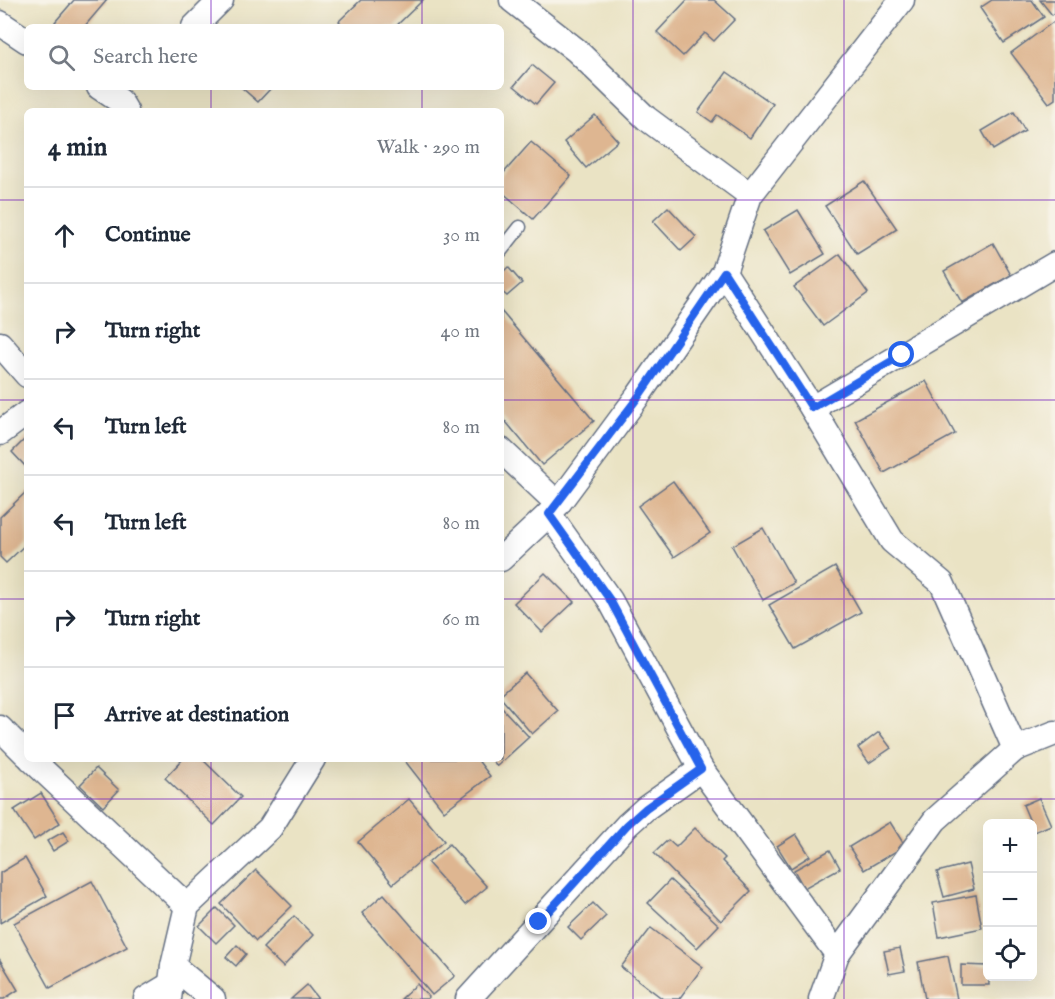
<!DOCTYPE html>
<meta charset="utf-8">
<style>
:root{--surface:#fff;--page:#f2f2f3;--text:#1f2937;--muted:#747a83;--line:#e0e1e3}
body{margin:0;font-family:"IM FELL English",serif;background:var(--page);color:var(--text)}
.controls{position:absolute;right:18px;bottom:18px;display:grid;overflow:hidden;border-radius:9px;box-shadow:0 6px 24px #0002}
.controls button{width:54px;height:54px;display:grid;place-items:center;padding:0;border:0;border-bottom:2px solid var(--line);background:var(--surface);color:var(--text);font:30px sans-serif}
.stop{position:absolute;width:18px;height:18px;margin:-14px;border:4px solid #2563eb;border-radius:50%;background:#fff}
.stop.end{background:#2563eb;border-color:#fff;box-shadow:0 2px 6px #0008}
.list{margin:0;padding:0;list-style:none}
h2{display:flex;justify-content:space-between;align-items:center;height:78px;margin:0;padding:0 24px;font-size:26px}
h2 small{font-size:20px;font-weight:400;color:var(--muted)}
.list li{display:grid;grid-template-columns:39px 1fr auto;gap:18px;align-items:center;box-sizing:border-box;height:96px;padding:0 24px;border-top:2px solid var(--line)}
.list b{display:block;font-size:22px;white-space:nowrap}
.list em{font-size:20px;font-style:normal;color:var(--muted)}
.icon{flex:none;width:33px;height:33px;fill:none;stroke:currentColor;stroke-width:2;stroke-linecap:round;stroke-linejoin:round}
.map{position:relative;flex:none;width:1055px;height:999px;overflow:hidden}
.search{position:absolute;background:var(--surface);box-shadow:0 6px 24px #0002;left:24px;top:24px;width:480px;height:66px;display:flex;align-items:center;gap:15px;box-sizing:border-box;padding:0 21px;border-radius:9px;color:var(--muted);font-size:22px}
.panel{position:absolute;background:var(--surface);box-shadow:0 6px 24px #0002;left:24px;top:108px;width:480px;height:654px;border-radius:9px}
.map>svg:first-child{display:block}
.building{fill:#deb691}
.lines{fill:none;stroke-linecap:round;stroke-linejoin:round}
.lane-casing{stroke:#636e82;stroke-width:15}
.street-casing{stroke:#636e82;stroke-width:27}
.lane{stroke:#fff;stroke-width:12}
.street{stroke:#fff;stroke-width:24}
.route{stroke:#2563eb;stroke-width:8}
.grid{fill:none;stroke:#7b2cbf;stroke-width:1.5;stroke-opacity:0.55}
</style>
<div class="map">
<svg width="1055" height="999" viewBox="0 0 1055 999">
<rect width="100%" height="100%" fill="#f7f3e8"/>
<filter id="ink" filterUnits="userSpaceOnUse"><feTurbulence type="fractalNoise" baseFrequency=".0167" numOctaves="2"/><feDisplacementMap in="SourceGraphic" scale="12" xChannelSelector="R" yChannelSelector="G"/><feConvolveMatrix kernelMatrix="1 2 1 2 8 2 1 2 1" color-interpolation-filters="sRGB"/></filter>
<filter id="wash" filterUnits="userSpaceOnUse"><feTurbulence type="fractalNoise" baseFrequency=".008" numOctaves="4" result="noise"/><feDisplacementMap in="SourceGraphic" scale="24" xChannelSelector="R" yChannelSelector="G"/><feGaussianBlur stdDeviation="1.35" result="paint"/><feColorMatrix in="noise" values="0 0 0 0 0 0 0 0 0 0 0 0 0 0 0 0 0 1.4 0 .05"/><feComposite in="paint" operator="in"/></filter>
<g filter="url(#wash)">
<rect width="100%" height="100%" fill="#eae3c4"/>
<g id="blocks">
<g class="building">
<path d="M74 0H107L84 27H61L55 22Z"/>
<path d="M361 0H423L395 27H344L339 21Z"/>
<path d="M687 0H714L735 19 714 41 705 33 683 56 657 32Z"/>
<path d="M992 0H1032L1044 17 1004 43 980 8Z"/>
<path d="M1040 0H1055V13L1052 15Z"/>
<path d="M1053 22 1055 25V99L1049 103 1011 53Z"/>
<path d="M532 65 554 83 536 104 514 86Z"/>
<path d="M727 72 773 104 750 138 717 115 712 122 698 112Z"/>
<path d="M241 87H272L258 102Z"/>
<path d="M1014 112 1025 131 993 150 982 131Z"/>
<path d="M595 115 618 141 586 168 564 142Z"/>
<path d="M531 142 571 176 533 219 501 191V176Z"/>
<path d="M864 181 897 229 857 254 825 206Z"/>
<path d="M668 207 696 237 681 251 653 221Z"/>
<path d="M798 210 825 254 790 275 763 231Z"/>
<path d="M993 243 1011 275 962 303 944 271Z"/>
<path d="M840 254 868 293 823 326 794 287Z"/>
<path d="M508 267 522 283 507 296 501 291V274Z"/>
<path d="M501 311 594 421 542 465 501 416Z"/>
<path d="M926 381 955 434 884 473 855 420Z"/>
<path d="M27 437V468L12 452Z"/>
<path d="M673 481 710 533 674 557 638 506Z"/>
<path d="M27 491V543L6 563 0 557V517Z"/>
<path d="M763 528 794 583 763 600 732 546Z"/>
<path d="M835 567 861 612 795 649 769 605Z"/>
<path d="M545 573 574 602 542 632 514 603Z"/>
<path d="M525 673 558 711 532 734 501 698V694Z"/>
<path d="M501 707 529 737 497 766 491 759H501Z"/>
<path d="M879 732 891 748 869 763 858 748Z"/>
<path d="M183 759H202L241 797 214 825 165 778Z"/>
<path d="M408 759H477L490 776 444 811 405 761Z"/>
<path d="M96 768 119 790 103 807 80 785Z"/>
<path d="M41 793 60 823 34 840 14 810Z"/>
<path d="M1039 798 1051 825 1034 832 1032 824H1031L1023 805Z"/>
<path d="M409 799 444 841 393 884 358 842Z"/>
<path d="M890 822 905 846 864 870 849 847Z"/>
<path d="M695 828 725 858 722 861 751 891 721 921 654 853 668 840 676 847Z"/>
<path d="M63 832 69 841 53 851 47 841Z"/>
<path d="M796 834 810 856 791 868 777 846Z"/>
<path d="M449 844 487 887 465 905 428 863Z"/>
<path d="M830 850 840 868 804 888 794 870Z"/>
<path d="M25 858 47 896 0 923V873Z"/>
<path d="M968 864 974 889 944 897 937 872Z"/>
<path d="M256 870 292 906 256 941 221 904Z"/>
<path d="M670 880 719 925 697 948 648 903Z"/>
<path d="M92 881 127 947 50 988 14 923Z"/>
<path d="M384 894 455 976 432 995 362 913Z"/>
<path d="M976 895 982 928 939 937 933 903Z"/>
<path d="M593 903 606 916 581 940 568 927Z"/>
<path d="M217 908 234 925 216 943 199 926Z"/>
<path d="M294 916 313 935 283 967 263 948Z"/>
<path d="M651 928 703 967 679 999H663L621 967Z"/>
<path d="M237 945 246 954 236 966 226 957Z"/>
<path d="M900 948 905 971 889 974 884 951Z"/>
<path d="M948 956 957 999H925L918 962Z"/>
<path d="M0 960 18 990 4 999H0Z"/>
<path d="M961 965 988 966 989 985H961Z"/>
<path d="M417 984 429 997 427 999H401Z"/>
<path d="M307 985 318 999H291Z"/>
</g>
</g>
</g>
<g filter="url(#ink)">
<use href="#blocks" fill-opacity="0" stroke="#636e82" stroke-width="1.5"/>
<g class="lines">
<defs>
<path id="lane" d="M501 251 520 227"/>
<g id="street">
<path d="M512 0 576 50 646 118 750 195"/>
<path d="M0 23 27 41"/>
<path d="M194 27 221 0"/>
<path d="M99 87 120 101 126 111"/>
<path d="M724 272 812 408 892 541 942 583 1015 749"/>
<path d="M0 344 27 375"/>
<path d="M812 408 1055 264"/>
<path d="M0 433 27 413"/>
<path d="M501 450 558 504"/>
<path d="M549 514 610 600 701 769 837 954"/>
<path d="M501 559 549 514 558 504 638 396 724 272 750 195 902 0"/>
<path d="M0 728 27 755"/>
<path d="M31 759 187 906"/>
<path d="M173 966 213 999"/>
<path d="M146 999 171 984"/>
<path d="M169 999 173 966 187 906 270 828 313 759"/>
<path d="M468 999 627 825 646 808 701 769"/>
<path d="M821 999 837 954 935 820 1015 749 1055 733"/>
</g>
</defs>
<use href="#lane" class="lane-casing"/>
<use href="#street" class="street-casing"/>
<use href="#lane" class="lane"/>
<use href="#street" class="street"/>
</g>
</g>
<g class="lines" filter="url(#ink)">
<path class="route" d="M539 922 627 825 646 808 701 769 610 600 549 514 639 396 724 272 812 408 902 355"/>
</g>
<path class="grid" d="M211 0V27M422 0V27M633 0V999M844 0V999M211 87V111M422 87V111M0 200H27M501 200H1055M0 400H27M501 400H1055M0 599H27M501 599H1055M211 759V999M422 759V999M0 799H1055"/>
</svg>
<div class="controls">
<button>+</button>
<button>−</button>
<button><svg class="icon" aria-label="locate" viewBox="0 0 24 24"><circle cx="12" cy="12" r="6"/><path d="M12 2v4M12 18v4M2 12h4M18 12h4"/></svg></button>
</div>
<div class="stop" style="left:902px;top:355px"></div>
<div class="stop end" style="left:539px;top:922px"></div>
<div class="search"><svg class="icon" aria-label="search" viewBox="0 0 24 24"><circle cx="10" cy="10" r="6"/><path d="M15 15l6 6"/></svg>Search here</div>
<section class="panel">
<h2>4 min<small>Walk · 290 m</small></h2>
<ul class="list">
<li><svg class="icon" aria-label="ahead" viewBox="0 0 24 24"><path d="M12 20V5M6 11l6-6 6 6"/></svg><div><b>Continue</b></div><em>30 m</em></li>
<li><svg class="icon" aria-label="right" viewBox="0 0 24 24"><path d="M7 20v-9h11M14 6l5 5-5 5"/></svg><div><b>Turn right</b></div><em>40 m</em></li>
<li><svg class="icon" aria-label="left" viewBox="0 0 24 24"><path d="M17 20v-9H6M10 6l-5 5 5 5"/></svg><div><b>Turn left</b></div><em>80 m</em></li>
<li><svg class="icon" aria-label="left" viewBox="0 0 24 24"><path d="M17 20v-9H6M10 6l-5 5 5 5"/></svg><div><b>Turn left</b></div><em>80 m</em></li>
<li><svg class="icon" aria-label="right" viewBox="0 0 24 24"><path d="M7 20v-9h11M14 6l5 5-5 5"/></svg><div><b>Turn right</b></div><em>60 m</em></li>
<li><svg class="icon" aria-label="arrive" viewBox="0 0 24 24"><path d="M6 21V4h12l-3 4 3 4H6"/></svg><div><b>Arrive at destination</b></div></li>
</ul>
</section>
</div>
